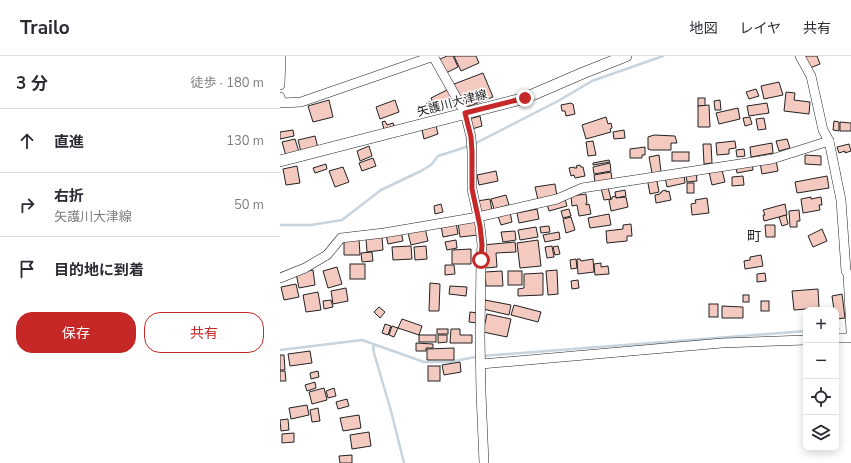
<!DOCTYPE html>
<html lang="ja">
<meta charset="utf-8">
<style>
:root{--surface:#fff;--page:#f2f2f3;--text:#2b2b33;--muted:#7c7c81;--line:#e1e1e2;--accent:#c62828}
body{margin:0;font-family:"Nunito Sans","Noto Sans JP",sans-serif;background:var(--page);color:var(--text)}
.controls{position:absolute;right:12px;bottom:12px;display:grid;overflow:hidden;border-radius:8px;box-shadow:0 2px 10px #0003}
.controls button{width:36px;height:36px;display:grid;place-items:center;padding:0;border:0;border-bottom:1px solid var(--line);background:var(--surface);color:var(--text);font:20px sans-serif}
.stop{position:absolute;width:12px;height:12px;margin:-9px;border:3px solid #c62828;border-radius:50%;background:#fff}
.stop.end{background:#c62828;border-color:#fff;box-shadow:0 1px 4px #0008}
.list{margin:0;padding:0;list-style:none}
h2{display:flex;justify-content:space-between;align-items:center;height:52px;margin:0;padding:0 16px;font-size:17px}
h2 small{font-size:13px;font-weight:400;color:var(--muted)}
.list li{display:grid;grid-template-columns:26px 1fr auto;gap:12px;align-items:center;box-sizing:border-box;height:64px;padding:0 16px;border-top:1px solid var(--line)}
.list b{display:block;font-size:15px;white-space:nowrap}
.list p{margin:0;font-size:13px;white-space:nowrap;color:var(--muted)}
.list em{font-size:13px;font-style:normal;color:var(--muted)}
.actions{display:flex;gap:8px;padding:12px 16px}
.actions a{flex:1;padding:9px 0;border:1px solid var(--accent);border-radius:16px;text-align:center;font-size:14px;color:var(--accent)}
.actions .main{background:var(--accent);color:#fff}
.icon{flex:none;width:22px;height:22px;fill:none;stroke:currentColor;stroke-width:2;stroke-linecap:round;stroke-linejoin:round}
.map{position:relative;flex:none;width:571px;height:407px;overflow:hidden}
header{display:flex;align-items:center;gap:24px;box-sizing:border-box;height:56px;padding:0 20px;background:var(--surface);border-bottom:1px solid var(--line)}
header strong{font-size:19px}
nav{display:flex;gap:22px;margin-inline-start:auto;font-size:14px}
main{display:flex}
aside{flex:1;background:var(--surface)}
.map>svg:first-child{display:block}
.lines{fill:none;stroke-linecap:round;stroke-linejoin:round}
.stream{stroke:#c7d3dd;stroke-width:2.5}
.building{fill:#f3c9c0;stroke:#222}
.minor-casing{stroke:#222;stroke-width:10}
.major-casing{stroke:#222;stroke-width:12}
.minor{stroke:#fff;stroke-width:9}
.major{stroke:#fff;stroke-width:11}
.route{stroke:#c62828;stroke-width:5}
.labels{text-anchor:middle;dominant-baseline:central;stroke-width:3;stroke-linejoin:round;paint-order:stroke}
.street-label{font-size:12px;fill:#222;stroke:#fff}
.quarter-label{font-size:14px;fill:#222;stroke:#fff}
</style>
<header>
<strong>Trailo</strong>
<nav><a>地図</a><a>レイヤ</a><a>共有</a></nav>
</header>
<main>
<aside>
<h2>3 分<small>徒歩 · 180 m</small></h2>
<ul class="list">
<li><svg class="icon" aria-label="ahead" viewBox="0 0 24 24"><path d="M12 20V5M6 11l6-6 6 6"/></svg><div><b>直進</b></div><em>130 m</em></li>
<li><svg class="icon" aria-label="right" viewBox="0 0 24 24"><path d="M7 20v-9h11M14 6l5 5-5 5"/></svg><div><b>右折</b><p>矢護川大津線</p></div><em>50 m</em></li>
<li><svg class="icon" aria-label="arrive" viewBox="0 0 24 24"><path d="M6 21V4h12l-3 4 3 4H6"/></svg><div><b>目的地に到着</b></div></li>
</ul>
<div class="actions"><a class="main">保存</a><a>共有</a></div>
</aside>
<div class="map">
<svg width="571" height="407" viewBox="0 0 571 407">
<rect width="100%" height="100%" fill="#fff"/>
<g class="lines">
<g class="stream">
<path d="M194 88 278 45 312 25 383 0"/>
<path d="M0 169H31L62 164 101 134 141 115 151 109 158 100 189 90"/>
<path d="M556 273H559"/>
<path d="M95 289 93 291 94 297 111 355 124 407"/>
<path d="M0 294 82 284 144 306H170L195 301"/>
<path d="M202 300 526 275"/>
</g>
</g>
<g class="building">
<path d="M167 0H173L178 11 164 18 158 4Z"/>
<path d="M174 0H196L199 7 181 15Z"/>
<path d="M524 0H537L540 8 530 12Z"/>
<path d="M203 17 213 41 184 52 174 28Z"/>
<path d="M499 26 503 39 484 43 481 30Z"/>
<path d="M169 33 174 44 156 53 151 42Z"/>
<path d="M476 33 479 40 469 43 466 36Z"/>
<path d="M506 36 515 37 514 44 530 46 529 58 504 55Z"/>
<rect x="418" y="42" width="7" height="8"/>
<path d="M49 44 53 61 33 66 28 50Z"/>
<path d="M115 44 119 56 100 63 96 51Z"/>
<path d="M440 44 441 54H435L434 45Z"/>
<path d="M150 45 155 52 150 55 146 48Z"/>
<path d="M291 47 292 48H293L295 58 286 60 285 55H282L281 49Z"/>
<path d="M487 47 489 57 469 60 467 50Z"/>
<path d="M429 49 430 71H418V50Z"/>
<path d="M458 52 460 63 439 68 436 57Z"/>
<path d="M200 60 202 70 192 73 189 63Z"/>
<path d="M326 61 328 68 331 67 332 72 330 73 331 76 306 83 302 69Z"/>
<path d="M470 61 472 68 465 70 463 62Z"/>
<path d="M484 62 486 73 478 74 476 63Z"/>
<path d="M105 65 107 69 113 67 114 70 104 73 102 66Z"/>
<path d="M554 65 559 66V75L553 74Z"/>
<path d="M560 66 571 67V75H560Z"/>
<path d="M156 70 158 78 144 83 142 74Z"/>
<path d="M13 74 14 80 0 83V76Z"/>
<path d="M344 74 345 82 334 83 333 76Z"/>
<path d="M374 79 395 80 397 87H391V94H371L368 93V81Z"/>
<path d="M35 80 38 92 21 96 18 84Z"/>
<path d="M15 83 19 96 6 100 2 86Z"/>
<path d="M507 83 510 92 499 95 496 85Z"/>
<path d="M313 85 316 99 308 100 306 86Z"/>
<path d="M455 85 456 92 449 93V98L437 99 436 87Z"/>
<path d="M492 87 493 97 471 101 470 91Z"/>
<path d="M423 88H431L432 107 424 108Z"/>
<path d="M569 88 571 95 565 97V95L559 97 557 91Z"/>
<path d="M89 90 92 100 80 105 77 95Z"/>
<path d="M365 91V99H362V102H350V93Z"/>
<path d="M464 93 465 100 457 101 456 94Z"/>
<rect x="392" y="96" width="17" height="9"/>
<path d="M379 99 381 116 372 117 369 101Z"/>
<path d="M525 99 541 100V109L525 108Z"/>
<path d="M93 102 96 110 82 115 79 107Z"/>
<path d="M329 104 330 106 313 109V107Z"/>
<path d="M496 104 498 115 482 118 480 107Z"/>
<path d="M330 107 331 115 314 118 313 111Z"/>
<path d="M472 107 473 114 457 117 456 110Z"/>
<path d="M46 108 47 113 35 117 33 112Z"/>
<path d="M300 109 301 111H303L305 120 295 122 294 119 291 120 289 112 294 111V112H297L296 110Z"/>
<path d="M17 110 20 127 6 129 3 113Z"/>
<path d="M63 111 69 126 55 131 49 115Z"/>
<path d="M442 114 445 126 432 129 429 116Z"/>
<path d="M216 115 218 125 199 129 197 119Z"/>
<path d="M331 116 332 124 315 127 314 119Z"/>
<path d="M416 116 417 125 407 126 406 118Z"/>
<path d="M404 118 405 127 387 131 385 121Z"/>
<path d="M376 120 379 136 370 138 367 122Z"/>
<path d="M463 120 464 129 452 130V121Z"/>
<path d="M547 120 549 132 517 137 515 126Z"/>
<rect x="407" y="127" width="7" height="10"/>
<path d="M275 128 277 140 258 144 255 131Z"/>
<path d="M328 131 331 143 324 144 321 132Z"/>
<path d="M345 134 346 140 336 142 335 136Z"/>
<path d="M386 134V136L389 135 391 144 376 147 375 139 380 138V137L382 136V135Z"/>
<path d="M306 138 307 147H306V149L309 148 311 158 299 160 297 149 292 150 291 140Z"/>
<path d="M226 139 229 149 214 153 211 143Z"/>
<path d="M335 140 336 142 346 141 348 151 331 155 329 144 332 143V141Z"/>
<path d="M531 141V143L541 141 542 149H539L540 154 523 157 521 143Z"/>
<path d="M427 142 429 157 412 159 411 148 416 147 415 144Z"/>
<path d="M210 143 212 155 199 158 197 145Z"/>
<path d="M285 143 287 150 269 155 267 148Z"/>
<path d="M161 148 163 156 155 158 154 150Z"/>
<path d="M505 148 507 159 484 165 483 159H485L483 154Z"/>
<path d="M257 153 259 163 239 167 237 157Z"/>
<path d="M289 153 291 160 283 162 281 155Z"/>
<path d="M519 154 520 165H517V171H510L509 155Z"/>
<path d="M230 156 232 166 221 169 218 160Z"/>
<path d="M329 158 331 169 310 172 308 162Z"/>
<path d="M506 159 508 168 502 170 499 161Z"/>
<path d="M291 161 295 174 286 177 283 163Z"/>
<path d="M195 163 198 179 180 181 178 166Z"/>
<path d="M176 167 178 178 163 181 161 169Z"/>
<path d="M351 168 352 180H347V185L327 187 326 175 343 173V169Z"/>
<path d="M485 169H495V181H486Z"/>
<path d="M269 170 270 176 261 177 260 171Z"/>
<path d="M256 171 258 181 240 184 238 174Z"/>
<path d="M145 172 148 185 131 189 128 177Z"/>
<path d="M542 173 547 185 533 191 528 180Z"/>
<path d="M121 175 123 185 108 188 106 179Z"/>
<path d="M235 175 236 184 223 186 221 176Z"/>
<path d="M279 176 280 183 265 186 263 179Z"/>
<path d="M102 181 103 194 87 196 86 183Z"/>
<path d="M79 183 80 199H64V184Z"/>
<path d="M176 184 177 192 167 194 165 186Z"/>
<path d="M258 184 261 210 240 212 237 187Z"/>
<path d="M235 186 236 196 216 197 217 211 205 212 203 189Z"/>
<path d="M131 190 132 203 113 204 112 191Z"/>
<path d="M146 190 147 203 135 204 134 191Z"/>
<path d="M272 190 274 201 267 202 265 191Z"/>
<path d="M278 190 280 198 275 199 273 191Z"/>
<path d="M191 193V208H172V194Z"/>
<path d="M92 196 93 205 82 206 81 197Z"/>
<path d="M481 199 483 210 465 213 464 205 470 204V201Z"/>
<path d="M296 203 297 212 291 213 290 204Z"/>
<path d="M297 203H300L301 205 313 203 314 216 298 218Z"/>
<path d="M321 207V211L328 210 329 218 315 219 314 208Z"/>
<rect x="70" y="208" width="15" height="15"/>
<path d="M165 209H174L175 218 165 219Z"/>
<path d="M57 211 62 228 48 232 43 215Z"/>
<path d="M33 214 35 229 19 232 16 217Z"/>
<path d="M277 214 278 238 268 239 266 215Z"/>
<path d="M222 215 223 230H206L205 216Z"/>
<rect x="228" y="215" width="14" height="14"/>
<path d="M263 217V239L238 240V233L244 232V218Z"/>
<path d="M485 217 486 225 477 226V218Z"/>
<path d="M298 224 299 232 292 233 291 225Z"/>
<path d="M150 227 160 228 159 255H149Z"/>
<path d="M16 228 19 241 4 244 1 231Z"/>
<path d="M170 230 187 231 186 240 169 238Z"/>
<path d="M66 232 68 245 53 248 51 235Z"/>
<path d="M538 233 539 252 514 254 512 235Z"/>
<path d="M38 236 41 254 26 256 23 239Z"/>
<path d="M562 238 565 262 556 263V254H554L552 240Z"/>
<rect x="463" y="239" width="6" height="7"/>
<path d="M51 244 53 251 44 253 43 245Z"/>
<path d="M205 244 231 249 229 259 203 253Z"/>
<rect x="481" y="245" width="8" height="10"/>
<rect x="429" y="248" width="9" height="13"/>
<path d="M234 249 261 256 258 266 231 259Z"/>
<path d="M442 250 463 251V262H442Z"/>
<path d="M99 251 105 256 100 262 94 256Z"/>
<path d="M190 256 198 257 197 267 189 266Z"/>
<path d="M207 258 231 263 227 281 203 276Z"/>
<path d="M122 263 142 270 139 279 118 272Z"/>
<path d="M105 268 111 270 108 279 102 277Z"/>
<path d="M112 270 118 272 114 281 109 279Z"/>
<rect x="157" y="273" width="11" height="5"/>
<path d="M171 273H180V279H192V287H170Z"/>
<rect x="139" y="279" width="17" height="7"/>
<path d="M158 279H167V286L158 287Z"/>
<path d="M136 287 153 288V292H146V295H136Z"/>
<path d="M174 292V304H147V293Z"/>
<path d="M30 295 32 307 10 310 8 298Z"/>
<path d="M0 299H4L5 314H0Z"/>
<path d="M180 306 181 316 164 319 162 309Z"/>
<rect x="148" y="310" width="12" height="15"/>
<path d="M0 315H5L6 325H0Z"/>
<path d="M38 315 39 321 31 323 30 317Z"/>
<path d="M35 326 36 332 27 335 25 329Z"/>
<path d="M44 332 47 344 32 348 29 336Z"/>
<path d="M54 332 56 340 48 342 46 335Z"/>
<path d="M67 343 69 350 58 353 56 346Z"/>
<path d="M27 349 29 359 11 363 9 352Z"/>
<path d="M38 352 40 365 32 366 30 354Z"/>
<path d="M79 359 81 372 63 375 60 362Z"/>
<path d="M8 363 9 374 1 375 0 364Z"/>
<path d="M89 376 91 390 72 393 70 379Z"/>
<path d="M14 377V386L2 387V378Z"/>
<path d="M72 399V407H60L59 400Z"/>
</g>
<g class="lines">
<defs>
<g id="minor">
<path d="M153 0 185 57 191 81 192 96V133L200 170 202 189 201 204 200 280 201 337 204 407"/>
<path d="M520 0 531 20 543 74 549 85 561 144 566 215 568 218 571 276"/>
<path d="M0 29 1 0"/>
<path d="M0 41 2 47 21 46 154 0"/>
<path d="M0 222 25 212 47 199 61 182 104 177 198 161 277 143 302 132 492 103 549 85"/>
<path d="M556 282H571"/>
<path d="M201 308 442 287 526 284"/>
</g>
<path id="major" d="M0 105 245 42 303 17 346 0"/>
</defs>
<use href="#minor" class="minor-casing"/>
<use href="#major" class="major-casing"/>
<use href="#minor" class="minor"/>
<use href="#major" class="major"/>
</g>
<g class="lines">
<path class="route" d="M201 204 202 189 200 170 192 133V96L191 81 185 57 245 42"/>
</g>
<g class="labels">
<g class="street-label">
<text transform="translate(172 47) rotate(-15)">矢護川大津線</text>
</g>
<g class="quarter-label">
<text x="474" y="180">町</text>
</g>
</g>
</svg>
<div class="controls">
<button>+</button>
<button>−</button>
<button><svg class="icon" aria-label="locate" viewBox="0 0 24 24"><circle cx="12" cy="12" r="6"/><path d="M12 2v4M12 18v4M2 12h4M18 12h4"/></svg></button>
<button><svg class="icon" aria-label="layers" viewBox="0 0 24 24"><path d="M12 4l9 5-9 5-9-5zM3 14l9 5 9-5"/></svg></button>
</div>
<div class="stop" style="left:201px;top:204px"></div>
<div class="stop end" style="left:245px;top:42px"></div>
</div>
</main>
